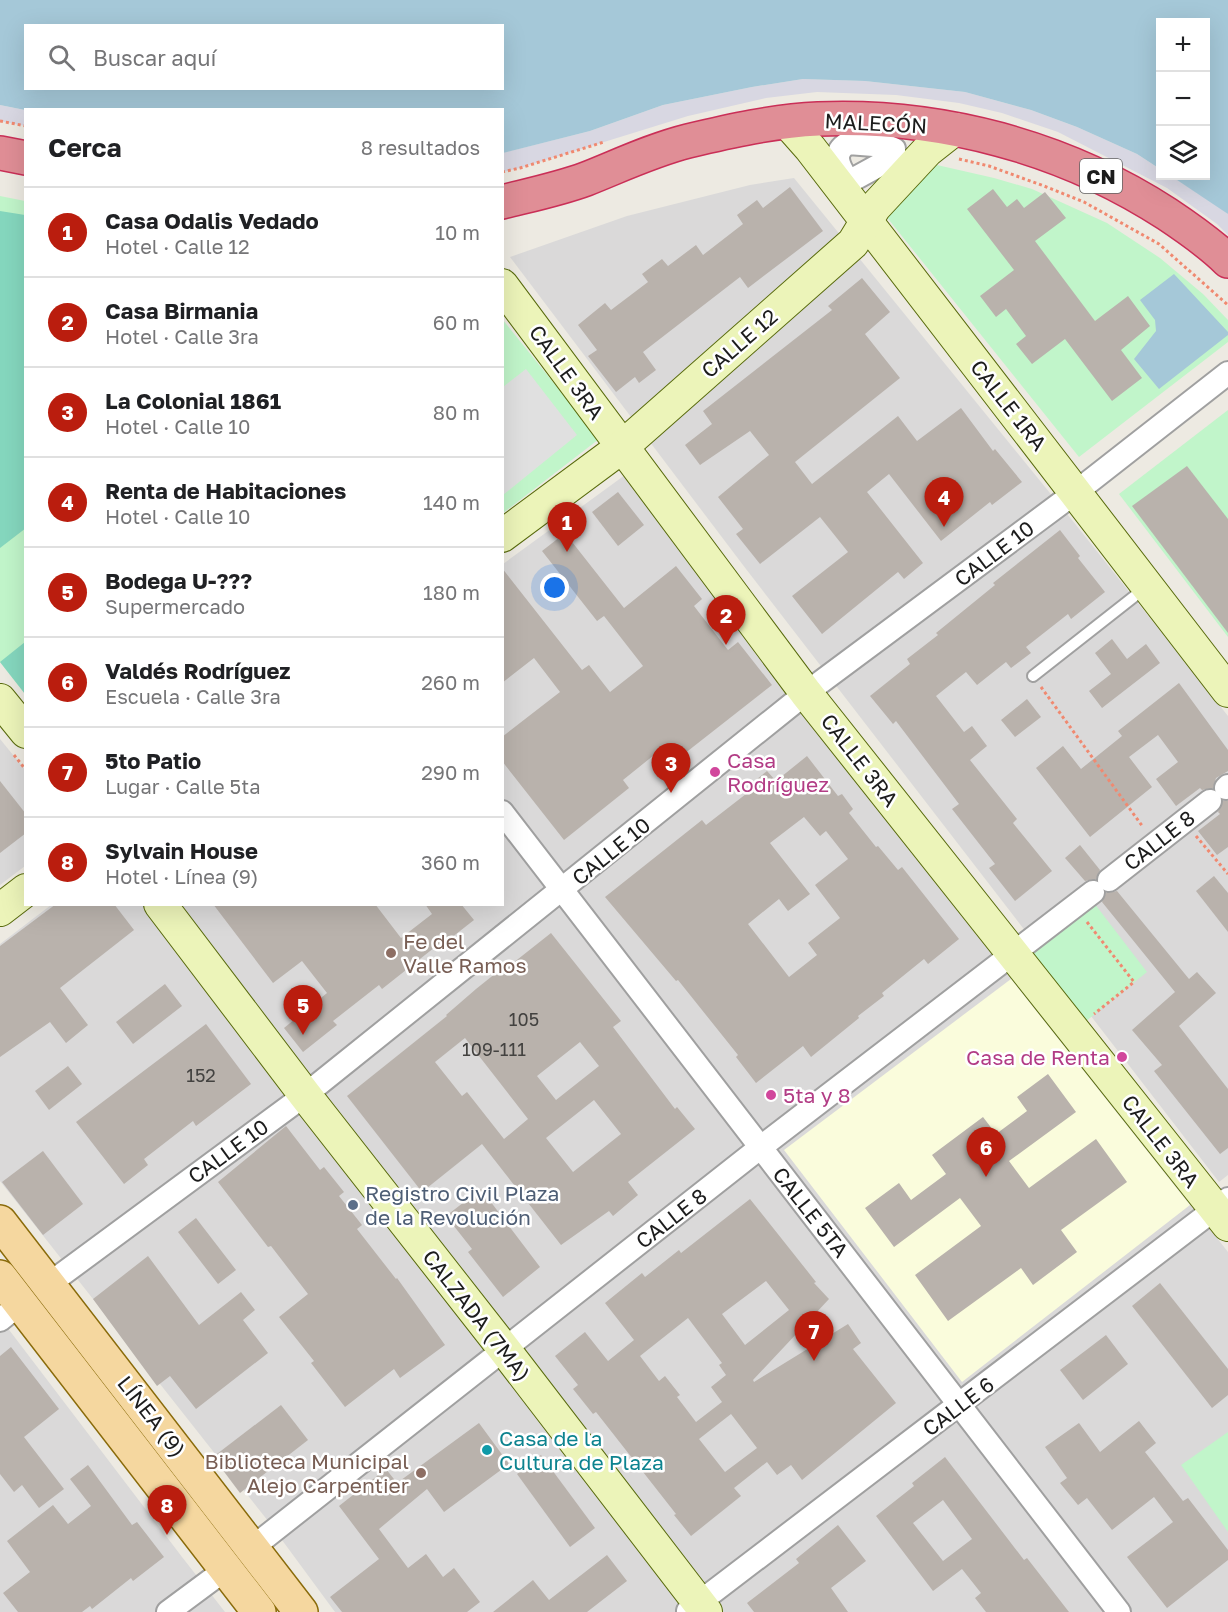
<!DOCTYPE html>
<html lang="es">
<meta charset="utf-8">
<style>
:root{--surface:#fff;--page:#f2f2f2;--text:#202124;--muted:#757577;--line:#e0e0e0;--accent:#ba1d0e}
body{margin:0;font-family:"Golos Text",sans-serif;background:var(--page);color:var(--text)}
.controls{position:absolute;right:18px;top:18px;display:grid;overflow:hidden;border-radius:0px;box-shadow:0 6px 24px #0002}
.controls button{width:54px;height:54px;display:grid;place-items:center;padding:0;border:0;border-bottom:2px solid var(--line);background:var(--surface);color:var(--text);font:30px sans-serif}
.you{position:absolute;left:555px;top:588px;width:21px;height:21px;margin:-15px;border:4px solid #fff;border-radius:50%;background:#1a73e8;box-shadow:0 0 0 9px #1a73e833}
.badge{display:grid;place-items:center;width:39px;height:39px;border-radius:50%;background:var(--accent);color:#fff;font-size:20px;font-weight:700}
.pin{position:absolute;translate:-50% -50px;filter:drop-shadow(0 2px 3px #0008)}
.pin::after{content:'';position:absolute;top:32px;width:21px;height:18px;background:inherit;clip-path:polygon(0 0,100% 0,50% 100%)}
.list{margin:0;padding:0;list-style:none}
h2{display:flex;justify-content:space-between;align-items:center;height:78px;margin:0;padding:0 24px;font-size:26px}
h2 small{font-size:20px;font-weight:400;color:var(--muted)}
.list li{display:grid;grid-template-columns:39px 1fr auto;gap:18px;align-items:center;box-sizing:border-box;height:90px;padding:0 24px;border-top:2px solid var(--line)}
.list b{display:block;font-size:22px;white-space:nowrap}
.list p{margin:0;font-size:20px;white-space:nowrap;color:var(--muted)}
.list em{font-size:20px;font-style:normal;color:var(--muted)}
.icon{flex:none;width:33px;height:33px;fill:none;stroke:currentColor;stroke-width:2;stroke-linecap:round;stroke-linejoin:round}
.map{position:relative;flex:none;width:1228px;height:1612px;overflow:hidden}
.search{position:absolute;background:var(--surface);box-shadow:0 6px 24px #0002;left:24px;top:24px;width:480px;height:66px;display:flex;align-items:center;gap:15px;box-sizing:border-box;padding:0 21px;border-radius:0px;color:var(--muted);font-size:22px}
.panel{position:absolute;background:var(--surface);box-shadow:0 6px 24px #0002;left:24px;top:108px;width:480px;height:798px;border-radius:0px}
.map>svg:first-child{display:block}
.residential{fill:#dad9d9}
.education{fill:#fafcdc}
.park{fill:#c1f5ca}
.pitch{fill:#85d7be}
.parking{fill:#e0e0e0}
.plaza{fill:#d8d7e2}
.water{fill:#a5c8d8;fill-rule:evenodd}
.building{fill:#b9b2ac;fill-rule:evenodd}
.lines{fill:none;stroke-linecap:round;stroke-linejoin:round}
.lane-casing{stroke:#a0a0a0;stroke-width:14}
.street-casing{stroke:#a0a0a0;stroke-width:26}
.secondary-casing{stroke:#586a0c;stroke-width:34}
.primary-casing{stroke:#8a6b0a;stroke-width:36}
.highway-casing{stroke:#ca2f57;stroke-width:36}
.path{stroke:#f08970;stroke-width:3;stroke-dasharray:3 3;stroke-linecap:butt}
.lane{stroke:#fff;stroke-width:10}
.street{stroke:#fff;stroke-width:22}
.secondary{stroke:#ecf4b9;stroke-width:32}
.primary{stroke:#f5d79f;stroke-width:33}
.highway{stroke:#e08e96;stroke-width:33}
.hotel-dot{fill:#d1479c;stroke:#fff;stroke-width:2}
.education-dot{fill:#8d6e63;stroke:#fff;stroke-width:2}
.service-dot{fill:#5c6f8a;stroke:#fff;stroke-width:2}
.culture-dot{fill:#0f9aa8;stroke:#fff;stroke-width:2}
.labels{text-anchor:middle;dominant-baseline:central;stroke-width:5;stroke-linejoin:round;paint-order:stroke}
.number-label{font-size:18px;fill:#434240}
.shield{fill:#fff;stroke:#606060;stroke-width:1.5}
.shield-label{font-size:20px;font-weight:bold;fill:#1c1c1c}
.street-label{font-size:21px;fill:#1c1c1c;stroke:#fff}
.hotel-label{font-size:21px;fill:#b23c85;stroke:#fff;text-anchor:start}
.education-label{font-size:21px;fill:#785e54;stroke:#fff;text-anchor:start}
.service-label{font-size:21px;fill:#4e5e75;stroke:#fff;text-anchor:start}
.culture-label{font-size:21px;fill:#0d838f;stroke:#fff;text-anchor:start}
</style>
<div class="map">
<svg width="1228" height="1612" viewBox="0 0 1228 1612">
<rect width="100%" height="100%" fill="#edeae2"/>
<g class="residential">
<path d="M794 178 1076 525 1228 716V1175L1219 1182 746 569 510 257 627 216 750 185Z"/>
<path d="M625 475 974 930 1228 1252V1612H335L268 1521 0 1181V944L51 905 502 904 503 564Z"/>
<path d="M0 739 26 771 25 866 0 885Z"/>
<path d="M0 1318 182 1557 225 1612H0Z"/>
</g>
<path class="education" d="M1011 979 1190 1205 962 1382 784 1150Z"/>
<g class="park">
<path d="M937 165 994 178 1032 189 1107 223 1160 258 1203 294 1228 320V342L1079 457 885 215Z"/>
<path d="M0 196 25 201V694L0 662Z"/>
<path d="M503 320 599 439 503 513Z"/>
<path d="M1228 410V637L1119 494Z"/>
<path d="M1094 903 1147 972 1085 1022 1030 953Z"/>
<path d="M1228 1432V1532L1181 1465Z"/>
</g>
<g class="pitch">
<path d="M0 211 25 215 26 528 0 548Z"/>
<path d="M25 642V694L0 662Z"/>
</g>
<path class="parking" d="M526 369 577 435 503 495V387Z"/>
<g class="plaza">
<path d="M803 79 865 81 965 92 1031 110 1077 127 1137 154 1160 169V176H1171L1224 210 1228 214V235L1217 224 1167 188 1058 132 1002 113 959 103 896 95 817 92 766 98 688 116 520 168 503 172 502 153 590 131 663 105 752 87Z"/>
<path d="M0 105 25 110V126L0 121Z"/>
</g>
<g class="water">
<path d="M0 0H1228V214L1171 176H1206V22H1160V169L1137 154 1077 127 1031 110 965 92 865 81 803 79 752 87 663 105 590 131 503 153 502 110H25L0 105ZM26 26H502V88H26Z"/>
<path d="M1174 274 1228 332V335L1159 389 1134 359 1156 331 1155 320 1140 300Z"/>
</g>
<g class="building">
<path d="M790 187 823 231 748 288 740 277 643 352 656 370 639 383 635 377 616 392 588 356 597 350 578 325 605 303 611 310 648 282 642 274 662 259 668 266 696 245 703 255 743 224 737 215 757 200 763 208Z"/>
<path d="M993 189 1007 207 1017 199 1024 208 1045 192 1066 218 1035 241 1095 321 1128 296 1150 326 1121 350 1142 378 1112 401 1065 339 1032 364 1016 344 1026 336 1006 309 996 317 980 296 1014 270 967 209Z"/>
<path d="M862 278 890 312 865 334 900 378 795 462 812 484 898 416 917 441 961 408 993 451 995 449 1022 482 992 505 990 502 941 541 889 474 867 492 923 563 904 579 898 572 822 634 792 596 848 552 820 517 760 564 736 534 743 529 718 497 769 455 750 431 700 465 685 445 712 424 703 411 832 310 828 306Z"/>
<path d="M1187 466 1228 519V633L1132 506Z"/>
<path d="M618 492 644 525 618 546 592 512Z"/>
<path d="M1060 530 1080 556 1078 558 1105 592 1071 619 1068 614 1026 647 1031 653 1011 668 1006 662 977 685 966 672 936 696 964 732 972 726 987 746 970 760 1017 819 1013 823 1052 871 1015 901 989 868 995 864 952 809 959 804 896 721 893 724 870 696 910 664 907 659 938 635 936 633 995 585 993 583Z"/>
<path d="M565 533 624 608 676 566 702 599 694 606 728 650 738 642 772 685 670 765 659 751 623 780 629 788 564 840 502 761V737L560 692 534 658 502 683V568L582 670 589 665 610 692 643 666 604 616 597 621 542 551Z"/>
<path d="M1112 639 1127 659 1146 644 1160 663 1102 708 1089 691 1111 674 1095 653Z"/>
<path d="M1179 683 1228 750V771L1216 778 1213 788 1202 790 1200 788 1176 806 1156 779 1178 762 1158 735 1129 757 1152 787 1090 837 1036 768 1063 746 1081 769 1122 736 1118 731Z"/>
<path d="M1027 699 1041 717 1015 737 1001 720Z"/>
<path d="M807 756 838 796 842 794 853 809 849 813 876 847 878 846 898 870 902 867 959 939 928 964 924 959 882 993 884 996 858 1016 859 1018 811 1057 803 1046 756 1083 736 1057 738 1055 678 980 676 981 605 897 702 820 706 825 755 787 752 783 767 771 776 781ZM804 817 820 836 826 831 848 859 815 885 840 918 808 943 817 955 789 977 748 924 779 899 788 911 810 894 770 843Z"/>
<path d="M0 781 26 814V833L0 853Z"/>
<path d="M1223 801H1228V847L1217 855 1198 831 1220 814 1218 812Z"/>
<path d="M1080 845 1100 870 1096 879 1085 881 1065 858Z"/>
<path d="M1214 876 1228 893V932L1196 891Z"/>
<path d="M1117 891 1189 979 1197 972 1216 993 1179 1026 1228 1089V1148L1220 1154 1154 1071 1162 1065 1132 1030 1175 992 1102 902 1106 893Z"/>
<path d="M56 904H114L134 930 60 988 88 1025 66 1043 50 1022 0 1057V946Z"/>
<path d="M213 904H375L401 938 432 914 425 904H461L474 920 451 938 449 936 382 989 379 985 333 1021 337 1025 303 1052 284 1028 327 993 302 961 273 983Z"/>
<path d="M551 933 621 1021 613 1027 675 1109 677 1107 695 1129 628 1182 638 1195 613 1216 609 1211 561 1245 482 1144 422 1192 347 1096 447 1016 446 1015 476 989 506 965 508 967ZM465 1038 528 1119 504 1139 467 1092 462 1096 435 1062ZM580 1042 599 1066 556 1100 537 1076ZM594 1100 621 1134 573 1172 546 1138Z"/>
<path d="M165 984 182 1006 133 1044 116 1022Z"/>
<path d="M206 1024 251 1084 196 1126 193 1121 144 1159 148 1165 124 1184 76 1122Z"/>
<path d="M68 1066 82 1084 49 1110 35 1091Z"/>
<path d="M1048 1074 1076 1112 1009 1161 1029 1188 1096 1139 1127 1182 1061 1230 1077 1252 1033 1285 1021 1268 948 1321 915 1275 981 1226 960 1198 894 1247 865 1208 899 1183 911 1200 946 1174 932 1155 983 1117 996 1134 1027 1111 1017 1097Z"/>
<path d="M286 1126 320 1170 324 1167 344 1192 339 1196 362 1225 357 1229 396 1279 397 1278 445 1345 400 1378 394 1369 345 1407 311 1363 314 1361 279 1317 308 1294 271 1246 268 1247 218 1182Z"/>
<path d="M43 1151 83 1204 43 1235 2 1182Z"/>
<path d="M481 1189 540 1267 503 1297 468 1252 472 1249 446 1216Z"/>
<path d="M750 1199 816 1282 814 1283 829 1299 753 1380 754 1382 848 1324 861 1343 853 1349 896 1403 802 1480 791 1465 777 1475 767 1462 734 1488 741 1496 691 1536 674 1515 676 1514 596 1412 593 1414 573 1389 578 1385 555 1356 585 1332 608 1361 634 1340 605 1303 642 1273 645 1277 679 1250 681 1253ZM766 1281 789 1310 745 1345 722 1314ZM688 1318 722 1363 719 1365 726 1375 711 1387 722 1402 696 1422 677 1397 680 1395 665 1376 659 1381 640 1356ZM731 1414 757 1448 725 1472 699 1439Z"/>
<path d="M196 1218 236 1270 218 1284 178 1232Z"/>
<path d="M148 1256 199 1325 241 1292 255 1310 243 1320 268 1353 196 1409 170 1376 157 1386 93 1299Z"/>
<path d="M1160 1283 1228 1369V1395L1212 1408 1132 1306Z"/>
<path d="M1106 1335 1128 1364 1083 1400 1060 1370Z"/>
<path d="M11 1347 59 1409 24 1437 64 1489 39 1508 22 1485 14 1492 0 1474V1356Z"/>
<path d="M281 1405 308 1440 240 1493 213 1457Z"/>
<path d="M1139 1421 1156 1443 1145 1452 1183 1501 1188 1498 1228 1550V1560L1167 1608 1127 1557 1173 1522 1154 1497 1112 1530 1087 1498 1078 1505 1060 1483 1067 1478 1045 1447 1079 1423 1100 1452Z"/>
<path d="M479 1423 509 1464 444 1512 427 1489 379 1529 408 1568 426 1554 443 1577 454 1568 480 1602 467 1612H342L330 1597 379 1559 339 1506 386 1469 397 1483Z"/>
<path d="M541 1455 595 1528 570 1547 517 1474Z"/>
<path d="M945 1457 1024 1560 1027 1558 1069 1612H986L975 1598 981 1593 962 1569 933 1591 876 1516 914 1486 912 1483ZM943 1500 972 1539 943 1561 913 1523Z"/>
<path d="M88 1465 132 1525 137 1522 164 1557 133 1581 131 1578 92 1609 90 1606 82 1612H18L3 1593 30 1572 7 1541 53 1505 68 1524 91 1506 70 1479Z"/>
<path d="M838 1525 866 1561 831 1588 848 1612H754L747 1603 799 1563 796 1559Z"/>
<path d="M607 1555 627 1581 587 1612H493L533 1580 549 1600Z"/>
</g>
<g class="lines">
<defs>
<path id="lane" d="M1033 676 1145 588"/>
<g id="street">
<path d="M848 143 887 146 894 149V155L885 162 854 179 846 177C837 164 833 152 848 143Z"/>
<path d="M1226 788 1228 786"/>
<path d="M502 812 1119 1612"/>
<path d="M1109 880 1210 801"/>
<path d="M49 1284 305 1095 806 693 1076 492 1228 373"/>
<path d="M0 1320 21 1303"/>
<path d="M253 1547 761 1147 1093 892"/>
<path d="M688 1611 1228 1199"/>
<path d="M168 1612 226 1569"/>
</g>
<g id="secondary">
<path d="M787 122 810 148 1228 691"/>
<path d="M502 285 806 693 1228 1225"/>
<path d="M502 536 622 447 853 243 875 207 927 151 955 129"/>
<path d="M0 700 26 732"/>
<path d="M160 904 305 1095 504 1349 706 1612"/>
<path d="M0 910 26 890"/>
</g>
<g id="primary">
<path d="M0 1222 301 1612"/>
<path d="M0 1277 259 1612"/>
</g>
<g id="highway">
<path d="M0 153 26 158"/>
<path d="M502 202C530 195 559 189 586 179 619 166 652 150 688 141 730 131 774 121 818 119 940 114 1064 147 1167 214 1188 228 1210 243 1228 261"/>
</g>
</defs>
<use href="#lane" class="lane-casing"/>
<use href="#street" class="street-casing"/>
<use href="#secondary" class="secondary-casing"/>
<use href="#primary" class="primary-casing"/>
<use href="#highway" class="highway-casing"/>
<g class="path">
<path d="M0 121 26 126"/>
<path d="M959 159 989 166 1044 186 1084 202 1159 244 1228 305"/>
<path d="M502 172 520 168 604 142"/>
<path d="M1041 687 1143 827"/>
<path d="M14 755 26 770"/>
<path d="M1196 836 1228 874"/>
<path d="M1087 922 1134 982 1094 1014"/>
</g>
<use href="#lane" class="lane"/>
<use href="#street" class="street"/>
<use href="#secondary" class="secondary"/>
<use href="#primary" class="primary"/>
<use href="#highway" class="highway"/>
</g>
<g class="hotel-dot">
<circle cx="715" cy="772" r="6"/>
<circle cx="1122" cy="1057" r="6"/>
<circle cx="771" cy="1095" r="6"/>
</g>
<g class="education-dot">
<circle cx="391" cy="953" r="6"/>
<circle cx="421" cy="1473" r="6"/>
</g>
<circle class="service-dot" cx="353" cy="1205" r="6"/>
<circle class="culture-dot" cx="487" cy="1450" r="6"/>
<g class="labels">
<g class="number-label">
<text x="524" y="1019">105</text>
<text x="494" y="1049">109-111</text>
<text x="201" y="1075">152</text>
</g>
<rect class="shield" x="1080" y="159" width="42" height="34" rx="4.5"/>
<g class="shield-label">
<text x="1101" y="176">CN</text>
</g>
<g class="street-label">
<text transform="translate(876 123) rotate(3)">MALECÓN</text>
<text transform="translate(739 343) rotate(-41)">CALLE 12</text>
<text transform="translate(567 372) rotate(54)">CALLE 3RA</text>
<text transform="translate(1009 405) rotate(52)">CALLE 1RA</text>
<text transform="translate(994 553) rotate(-37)">CALLE 10</text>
<text transform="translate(860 760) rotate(52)">CALLE 3RA</text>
<text transform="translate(1159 840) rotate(-38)">CALLE 8</text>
<text transform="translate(611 851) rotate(-39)">CALLE 10</text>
<text transform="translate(1161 1141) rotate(52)">CALLE 3RA</text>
<text transform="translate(228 1151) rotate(-36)">CALLE 10</text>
<text transform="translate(811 1212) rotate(52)">CALLE 5TA</text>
<text transform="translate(671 1218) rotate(-38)">CALLE 8</text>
<text transform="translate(477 1315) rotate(52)">CALZADA (7MA)</text>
<text transform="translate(958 1406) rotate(-37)">CALLE 6</text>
<text transform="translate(152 1416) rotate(52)">LÍNEA (9)</text>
</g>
<g class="hotel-label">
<text x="727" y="760">Casa<tspan x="727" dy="24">Rodríguez</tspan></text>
<text x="1110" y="1057" text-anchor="end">Casa de Renta</text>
<text x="783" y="1095">5ta y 8</text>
</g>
<g class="education-label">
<text x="403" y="941">Fe del<tspan x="403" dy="24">Valle Ramos</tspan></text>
<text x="409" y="1461" text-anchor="end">Biblioteca Municipal<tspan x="409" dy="24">Alejo Carpentier</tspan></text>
</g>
<g class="service-label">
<text x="365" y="1193">Registro Civil Plaza<tspan x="365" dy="24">de la Revolución</tspan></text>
</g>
<g class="culture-label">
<text x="499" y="1438">Casa de la<tspan x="499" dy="24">Cultura de Plaza</tspan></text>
</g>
</g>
</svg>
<div class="controls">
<button>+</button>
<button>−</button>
<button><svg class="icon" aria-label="layers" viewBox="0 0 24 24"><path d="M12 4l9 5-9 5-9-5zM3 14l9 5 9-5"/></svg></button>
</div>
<div class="you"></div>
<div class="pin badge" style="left:567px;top:552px">1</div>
<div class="pin badge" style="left:726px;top:645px">2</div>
<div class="pin badge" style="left:671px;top:793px">3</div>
<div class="pin badge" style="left:944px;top:527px">4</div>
<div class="pin badge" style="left:303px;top:1035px">5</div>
<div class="pin badge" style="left:986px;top:1177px">6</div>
<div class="pin badge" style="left:814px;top:1361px">7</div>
<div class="pin badge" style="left:167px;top:1535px">8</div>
<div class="search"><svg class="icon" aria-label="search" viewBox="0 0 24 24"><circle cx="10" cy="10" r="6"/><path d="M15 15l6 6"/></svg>Buscar aquí</div>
<section class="panel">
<h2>Cerca<small>8 resultados</small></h2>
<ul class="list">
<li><span class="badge">1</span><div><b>Casa Odalis Vedado</b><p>Hotel · Calle 12</p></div><em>10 m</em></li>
<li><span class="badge">2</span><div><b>Casa Birmania</b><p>Hotel · Calle 3ra</p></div><em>60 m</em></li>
<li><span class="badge">3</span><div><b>La Colonial 1861</b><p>Hotel · Calle 10</p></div><em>80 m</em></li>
<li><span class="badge">4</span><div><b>Renta de Habitaciones</b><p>Hotel · Calle 10</p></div><em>140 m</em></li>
<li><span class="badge">5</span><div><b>Bodega U-???</b><p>Supermercado</p></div><em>180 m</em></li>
<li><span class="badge">6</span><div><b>Valdés Rodríguez</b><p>Escuela · Calle 3ra</p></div><em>260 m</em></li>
<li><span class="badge">7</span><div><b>5to Patio</b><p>Lugar · Calle 5ta</p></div><em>290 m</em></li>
<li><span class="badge">8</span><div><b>Sylvain House</b><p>Hotel · Línea (9)</p></div><em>360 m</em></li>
</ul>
</section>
</div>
